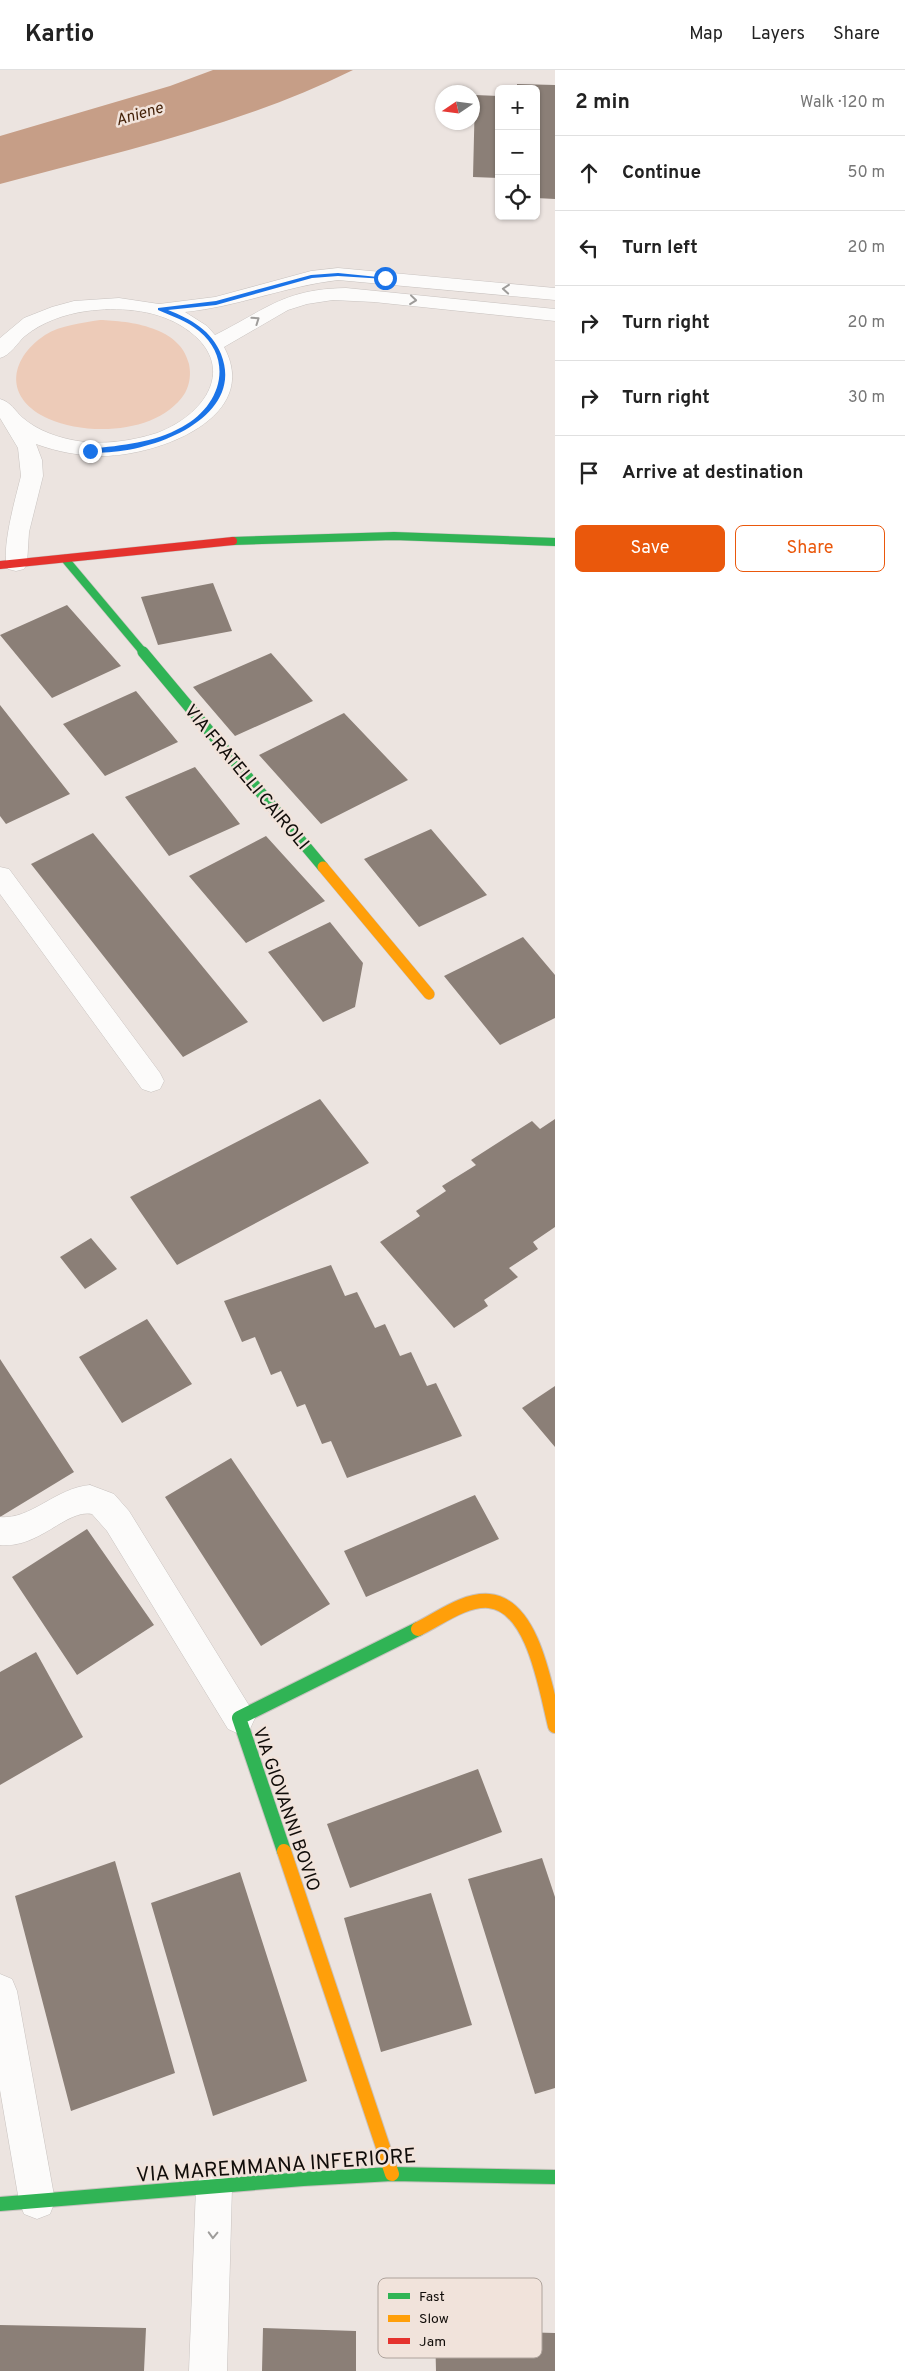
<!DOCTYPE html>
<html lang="en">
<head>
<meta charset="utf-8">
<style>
  :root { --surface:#fff; --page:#f2f2f2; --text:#222; --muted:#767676; --line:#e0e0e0; --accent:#ea580c }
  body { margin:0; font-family:Overpass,sans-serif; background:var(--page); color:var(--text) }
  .controls { position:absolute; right:15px; top:15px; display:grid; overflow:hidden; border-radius:8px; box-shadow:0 1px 4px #0004 }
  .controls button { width:45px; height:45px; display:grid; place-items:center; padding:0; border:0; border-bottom:1px solid var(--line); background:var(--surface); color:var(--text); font:25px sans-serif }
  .compass { position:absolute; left:435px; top:15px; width:45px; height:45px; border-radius:50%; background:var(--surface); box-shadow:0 1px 4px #0004; rotate:257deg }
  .stop { position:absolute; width:15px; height:15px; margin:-11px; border:4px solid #1a73e8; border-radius:50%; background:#fff }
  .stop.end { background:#1a73e8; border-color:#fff; box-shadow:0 1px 5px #0008 }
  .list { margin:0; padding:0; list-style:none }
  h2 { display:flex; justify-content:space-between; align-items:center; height:65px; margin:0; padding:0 20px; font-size:21px }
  h2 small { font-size:16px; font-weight:400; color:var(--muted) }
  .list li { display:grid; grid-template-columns:32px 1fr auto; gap:15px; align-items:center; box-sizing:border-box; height:75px; padding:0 20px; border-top:1px solid var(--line) }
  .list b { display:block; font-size:19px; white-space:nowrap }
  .list em { font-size:16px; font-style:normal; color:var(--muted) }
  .actions { display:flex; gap:10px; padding:15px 20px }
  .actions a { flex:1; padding:11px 0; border:1px solid var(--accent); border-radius:8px; text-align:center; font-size:18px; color:var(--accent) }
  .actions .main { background:var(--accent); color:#fff }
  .icon { flex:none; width:28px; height:28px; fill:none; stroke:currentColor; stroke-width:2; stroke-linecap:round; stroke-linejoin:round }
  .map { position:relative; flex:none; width:555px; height:2301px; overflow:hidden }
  header { display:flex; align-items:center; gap:30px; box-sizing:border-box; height:70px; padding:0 25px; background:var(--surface); border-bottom:1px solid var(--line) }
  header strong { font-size:24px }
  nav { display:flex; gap:28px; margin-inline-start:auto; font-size:18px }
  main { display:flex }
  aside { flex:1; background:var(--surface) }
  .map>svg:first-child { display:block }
  .green { fill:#edcbb8 }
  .water { fill:#c69e87 }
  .building { fill:#8b7f77 }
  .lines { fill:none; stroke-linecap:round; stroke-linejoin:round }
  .street-casing { stroke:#c8c2bf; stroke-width:1 }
  .fast-far2-casing { stroke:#c8c2bf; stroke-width:9 }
  .fast-far1-casing { stroke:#c8c2bf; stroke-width:12 }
  .fast-casing { stroke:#c8c2bf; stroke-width:16 }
  .slow-far1-casing { stroke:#c8c2bf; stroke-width:12 }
  .slow-casing { stroke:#c8c2bf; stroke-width:16 }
  .jam-casing { stroke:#c8c2bf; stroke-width:9 }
  .street { fill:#fcfbfa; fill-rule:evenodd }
  .fast-far2 { stroke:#30b455; stroke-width:8 }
  .fast-far1 { stroke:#30b455; stroke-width:11 }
  .fast { stroke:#30b455; stroke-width:14 }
  .slow-far1 { stroke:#ff9f0a; stroke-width:11 }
  .slow { stroke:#ff9f0a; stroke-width:14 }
  .jam { stroke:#e5322d; stroke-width:8 }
  .oneway { stroke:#9e9c9a }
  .route { fill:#1a73e8 }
  .labels { text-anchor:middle; stroke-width:5; stroke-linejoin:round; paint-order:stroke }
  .far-water-label { font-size:16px; font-style:italic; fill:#421f06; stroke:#f1e3db }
  .street-label { font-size:18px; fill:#110d0a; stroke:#f1e3db }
  .near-street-label { font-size:21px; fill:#110d0a; stroke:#f1e3db }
  .key { fill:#f1e3db; stroke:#aea39c; stroke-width:1 }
  .key-label { font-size:14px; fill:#110d0a }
</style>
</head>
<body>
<header>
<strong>Kartio</strong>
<nav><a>Map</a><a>Layers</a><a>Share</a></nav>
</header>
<main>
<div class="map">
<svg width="555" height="2301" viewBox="0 0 555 2301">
  <rect width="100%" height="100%" fill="#ece4e0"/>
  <path class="green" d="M100 250C130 251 181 257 189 294 191 304 190 314 185 323 159 364 88 366 49 349 4 329 8 290 45 265 61 255 82 253 100 250Z"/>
  <path class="water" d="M213 0H353C242 55 119 82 0 114V66L170 16Z"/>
  <path class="building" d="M517 14 555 15V129L536 128V19H517Z
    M475 25 499 26V108L473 107Z
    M213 513 232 561 158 575 141 527Z
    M67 535 121 596 52 628 0 565Z
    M271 583 313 631 235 666 193 617Z
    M136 621 178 672 105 706 63 654Z
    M0 635 70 724 6 754 0 746Z
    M344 643 408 710 321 754 259 685Z
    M195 697 240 754 169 786 125 727Z
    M431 759 487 825 419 857 364 789Z
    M93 763 248 952 183 987 31 794Z
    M266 766 325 831 246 873 189 806Z
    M330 852 363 893 355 937 323 952 268 882Z
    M523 867 555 905V948L500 975 444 906Z
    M320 1029 369 1093 177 1195 130 1127Z
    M555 1049V1157L533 1172 538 1179 509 1198 518 1207 484 1230 488 1236 454 1258 380 1172 420 1146 416 1141 446 1121 442 1116 476 1095 471 1090 532 1051 540 1059Z
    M91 1168 117 1199 85 1219 60 1187Z
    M331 1195 345 1226 357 1222 375 1258 385 1254 400 1286 411 1282 427 1316 436 1313 462 1366 347 1408 331 1371 322 1374 305 1334 297 1337 281 1301 271 1305 255 1267 242 1272 224 1231Z
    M147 1249 192 1314 122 1353 79 1287Z
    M0 1289 74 1402 0 1447Z
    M555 1316V1377L522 1338Z
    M231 1388 330 1534 261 1576 165 1427Z
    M475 1425 499 1469 366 1527 344 1481Z
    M87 1459 154 1555 77 1605 12 1507Z
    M36 1582 83 1667 0 1715V1602Z
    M478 1699 502 1762 350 1818 327 1754Z
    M542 1788 555 1827V2018L535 2024 468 1809Z
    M115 1791 175 2003 71 2041 15 1826Z
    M240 1802 307 2011 213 2046 151 1833Z
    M431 1823 472 1955 381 1982 344 1848Z
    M0 2255 146 2258 144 2301H0Z
    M263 2258 356 2261V2301H262Z
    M435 2260 555 2263V2301H436Z"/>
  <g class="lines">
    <g class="street-casing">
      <path id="street" d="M338 198 555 218V230L338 210C286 216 237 237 185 242L207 256 215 265C267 239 284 219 346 218L555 239V251L374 232 333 230 307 234 288 240 224 277C262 348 158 385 104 386 80 386 58 382 36 374L42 390 43 406 29 462 27 494 24 499 16 501 8 499C0 482 16 426 21 406L18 378 0 348V329C11 332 15 341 23 348 38 361 59 368 78 371 104 375 132 371 157 363 210 343 240 291 180 255 153 239 117 237 87 241 65 244 42 252 25 266 16 274 11 285 0 288V268L24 248 52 237 74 231 119 228 159 234 215 227 311 201Z
        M0 797 9 799 160 1003 164 1011 160 1019 151 1022 142 1019 0 824Z
        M90 1415 114 1424 129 1441 250 1637 255 1648 250 1659 239 1664 228 1659 107 1461 92 1444C66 1439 39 1479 0 1475V1447C31 1450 55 1418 90 1415Z
        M0 1904 12 1909 17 1921 55 2131 50 2144 37 2149 24 2144 19 2131 0 2020Z
        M214 2099 227 2104 232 2117 227 2301H189L196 2117 201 2104Z"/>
    </g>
    <g class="fast-far2-casing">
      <path id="fast-far2" d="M233 471 394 466 555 472
        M65 489 144 583"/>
    </g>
    <g class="fast-far1-casing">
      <path id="fast-far1" d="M143 582 323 797"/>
    </g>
    <g class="fast-casing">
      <path id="fast" d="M284 1781 239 1648 418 1559
        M0 2134 303 2109 392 2104 555 2107"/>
    </g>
    <g class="slow-far1-casing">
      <path id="slow-far1" d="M323 797 429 924"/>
    </g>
    <g class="slow-casing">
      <path id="slow" d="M418 1559C439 1549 464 1529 489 1531 534 1535 546 1621 555 1656
        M284 1781 392 2104"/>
    </g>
    <g class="jam-casing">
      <path id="jam" d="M0 495 233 471"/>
    </g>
    <use href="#street" class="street"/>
    <use href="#fast-far2" class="fast-far2"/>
    <use href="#fast-far1" class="fast-far1"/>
    <use href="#fast" class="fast"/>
    <use href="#slow-far1" class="slow-far1"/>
    <use href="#slow" class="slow"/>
    <use href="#jam" class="jam"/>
  </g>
  <defs><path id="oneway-chevron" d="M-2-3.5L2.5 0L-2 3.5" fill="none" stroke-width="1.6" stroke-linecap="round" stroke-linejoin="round" transform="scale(1.25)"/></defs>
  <g class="oneway">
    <use href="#oneway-chevron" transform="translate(506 219) rotate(-175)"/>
    <use href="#oneway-chevron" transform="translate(413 230) rotate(6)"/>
    <use href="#oneway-chevron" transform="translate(256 250) rotate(-35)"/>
    <use href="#oneway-chevron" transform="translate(213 2165) rotate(92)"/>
  </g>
  <path class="route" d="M338 203 388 208 385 209 338 206 312 208 216 235 168 240C191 249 212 261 221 284 248 352 139 388 88 382L90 379C123 375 153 373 182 357 220 337 235 291 199 261 187 251 172 246 158 240V238L216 231 311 205Z"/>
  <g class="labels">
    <g class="far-water-label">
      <text transform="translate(139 43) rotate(-16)" y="6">Aniene</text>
    </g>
    <g class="street-label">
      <text transform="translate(247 707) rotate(50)" y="6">VIA FRATELLI CAIROLI</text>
      <text transform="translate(287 1739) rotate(71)" y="6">VIA GIOVANNI BOVIO</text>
    </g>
    <g class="near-street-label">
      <text transform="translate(276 2095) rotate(-4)" y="7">VIA MAREMMANA INFERIORE</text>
    </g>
  </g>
  <rect x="378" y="2208" width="164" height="80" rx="8" class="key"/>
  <rect x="388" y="2223" width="22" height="6" fill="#30b455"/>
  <rect x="388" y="2245" width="22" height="7" fill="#ff9f0a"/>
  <rect x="388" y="2268" width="22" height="6" fill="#e5322d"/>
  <g class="key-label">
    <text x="419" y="2231">Fast</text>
    <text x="419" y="2253">Slow</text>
    <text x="419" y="2276">Jam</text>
  </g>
</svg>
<div class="controls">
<button>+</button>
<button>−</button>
<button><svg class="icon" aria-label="locate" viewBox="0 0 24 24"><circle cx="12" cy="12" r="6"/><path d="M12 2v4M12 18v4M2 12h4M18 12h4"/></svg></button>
</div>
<svg class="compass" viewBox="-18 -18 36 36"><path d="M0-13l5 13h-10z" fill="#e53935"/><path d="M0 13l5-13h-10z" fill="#767676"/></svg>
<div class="stop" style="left:385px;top:208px"></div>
<div class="stop end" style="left:90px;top:381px"></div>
</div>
<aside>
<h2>2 min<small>Walk · 120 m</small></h2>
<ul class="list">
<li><svg class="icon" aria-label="ahead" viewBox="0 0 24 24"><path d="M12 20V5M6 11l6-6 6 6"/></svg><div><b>Continue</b></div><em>50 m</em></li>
<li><svg class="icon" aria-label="left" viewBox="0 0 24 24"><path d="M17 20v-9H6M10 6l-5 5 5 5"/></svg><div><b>Turn left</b></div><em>20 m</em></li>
<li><svg class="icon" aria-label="right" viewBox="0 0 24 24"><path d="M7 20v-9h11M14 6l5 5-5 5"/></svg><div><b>Turn right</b></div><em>20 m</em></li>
<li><svg class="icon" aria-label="right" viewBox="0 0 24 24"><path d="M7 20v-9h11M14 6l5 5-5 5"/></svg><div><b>Turn right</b></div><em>30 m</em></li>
<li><svg class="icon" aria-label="arrive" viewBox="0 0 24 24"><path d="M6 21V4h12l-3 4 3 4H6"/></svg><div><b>Arrive at destination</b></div></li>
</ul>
<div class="actions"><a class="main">Save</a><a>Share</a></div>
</aside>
</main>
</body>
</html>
